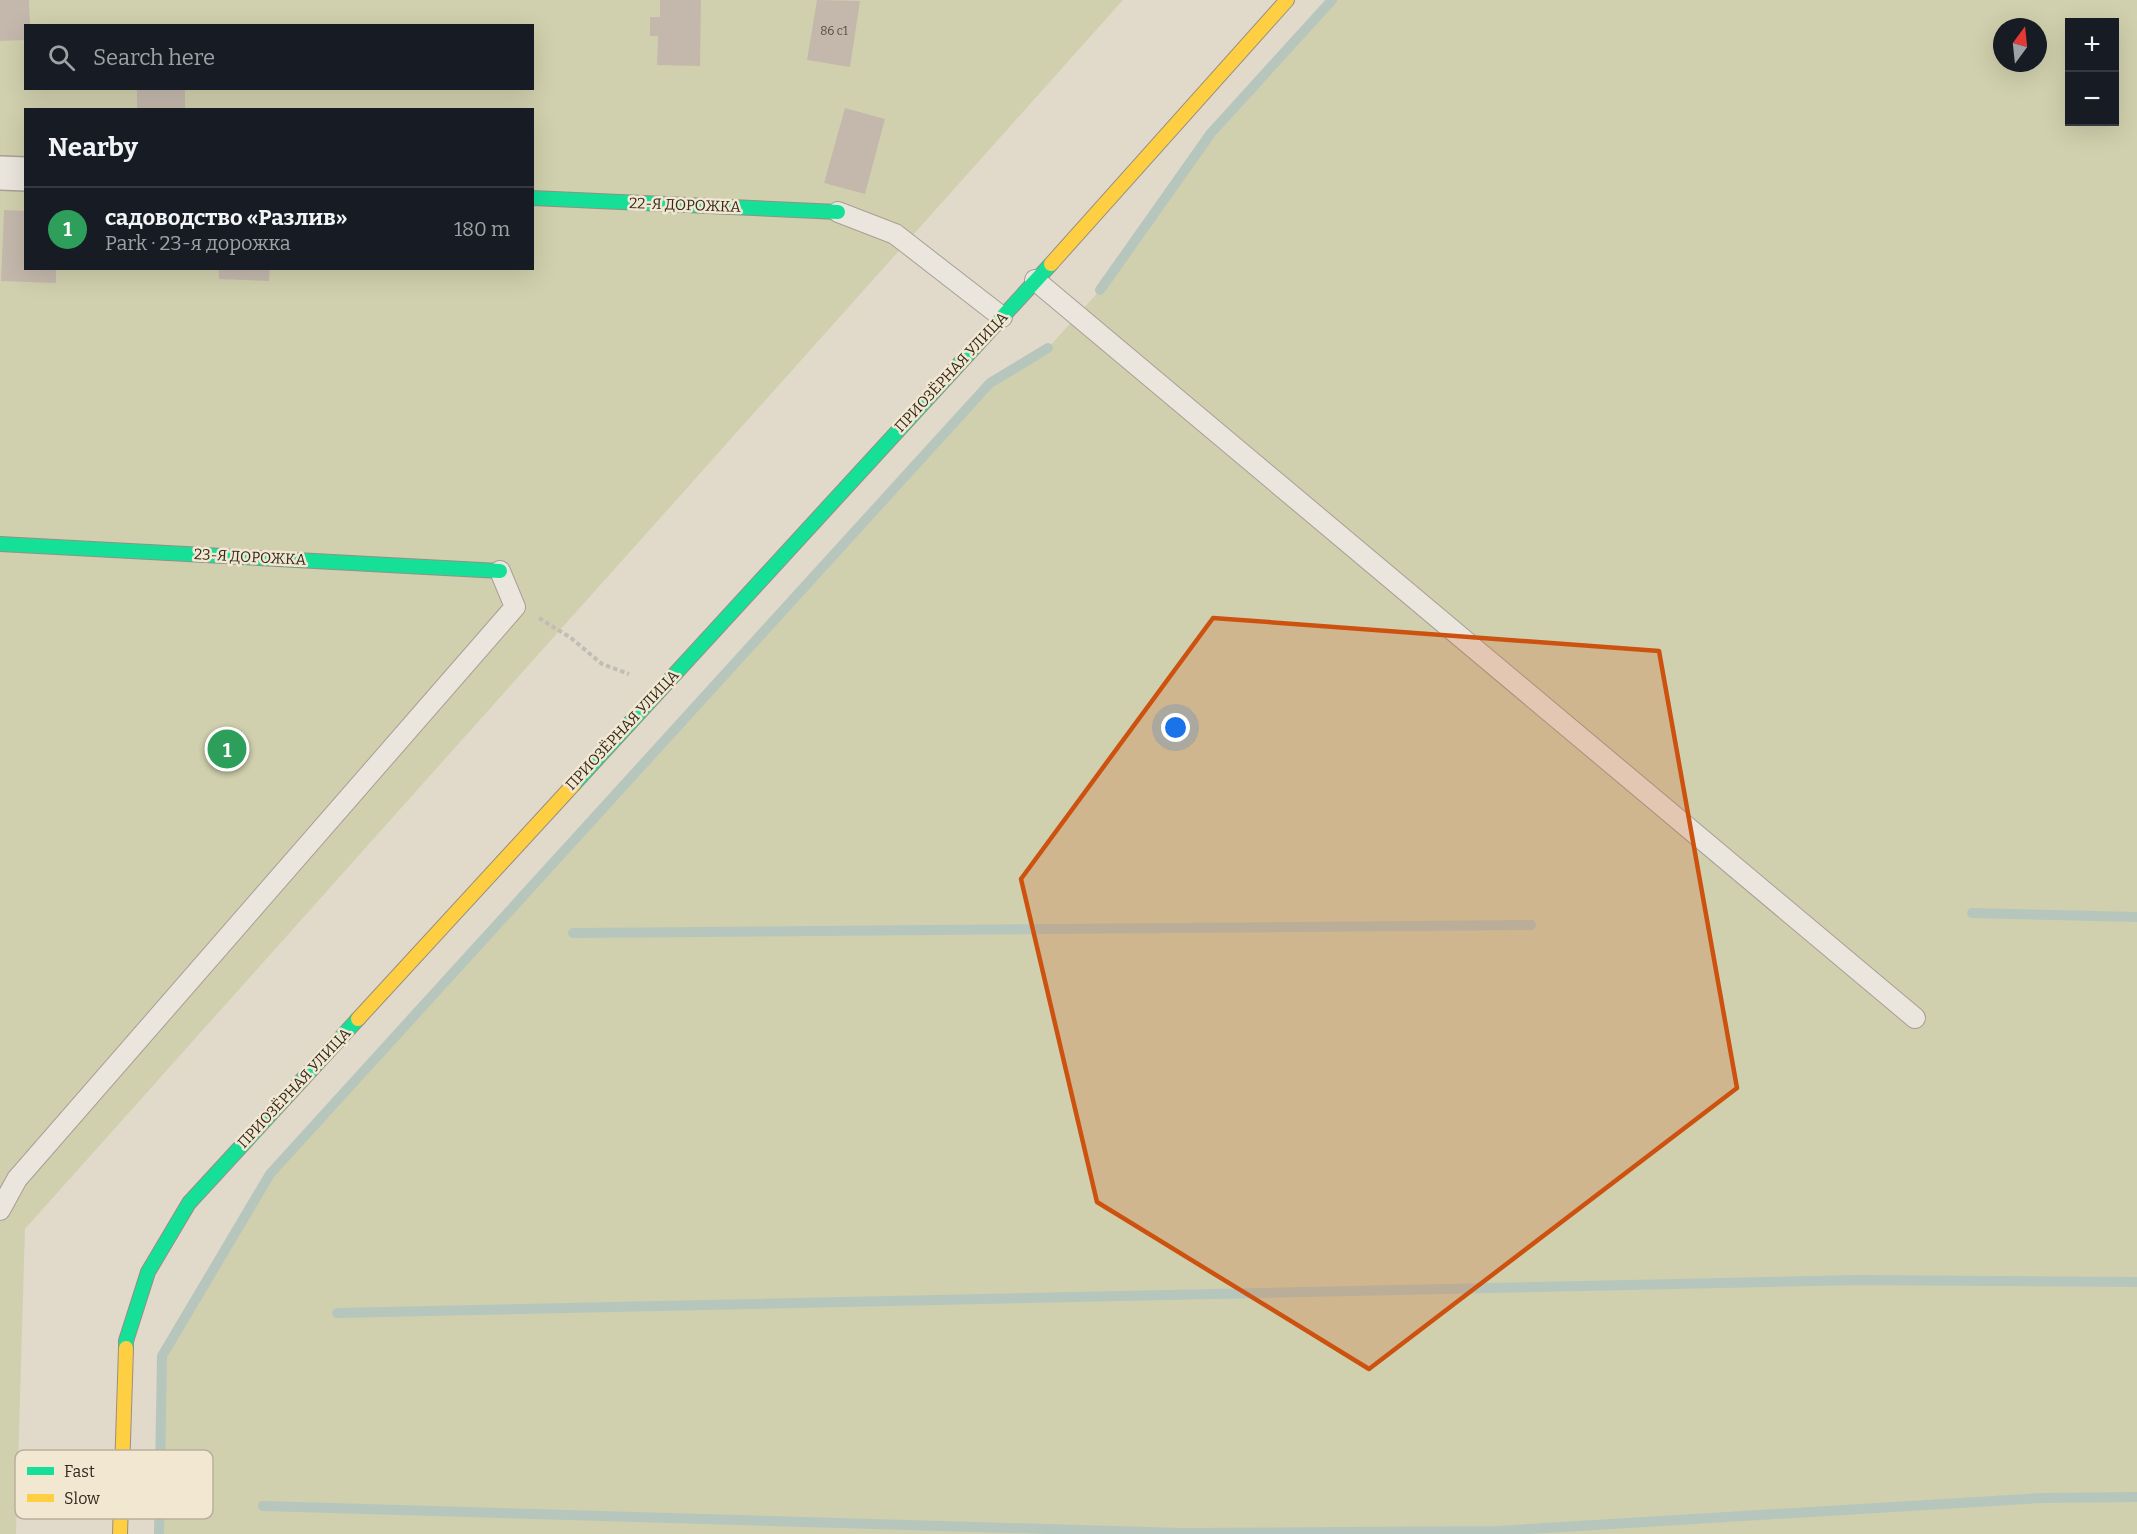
<!DOCTYPE html>
<html lang="en">
<head>
<meta charset="utf-8">
<style>
  :root { --surface:#171b24; --page:#20242c; --text:#f1f3f6; --muted:#9ea1a6; --line:#363941; --accent:#d93025 }
  body { margin:0; font-family:Bitter,serif; background:var(--page); color:var(--text) }
  .controls { position:absolute; right:18px; top:18px; display:grid; overflow:hidden; border-radius:0px; box-shadow:0 6px 24px #0002 }
  .controls button { width:54px; height:54px; display:grid; place-items:center; padding:0; border:0; border-bottom:2px solid var(--line); background:var(--surface); color:var(--text); font:30px sans-serif }
  .compass { position:absolute; left:1993px; top:18px; width:54px; height:54px; border-radius:50%; background:var(--surface); box-shadow:0 6px 24px #0002; rotate:15deg }
  .you { position:absolute; left:1176px; top:728px; width:21px; height:21px; margin:-15px; border:4px solid #fff; border-radius:50%; background:#1a73e8; box-shadow:0 0 0 9px #1a73e833 }
  .badge { display:grid; place-items:center; width:39px; height:39px; border-radius:50%; background:var(--accent); color:#fff; font-size:20px; font-weight:700 }
  .pin { position:absolute; translate:-50% -50%; border:3px solid #fff; box-shadow:0 2px 6px #0006 }
  .list { margin:0; padding:0; list-style:none }
  h2 { display:flex; justify-content:space-between; align-items:center; height:78px; margin:0; padding:0 24px; font-size:26px }
  h2 small { font-size:20px; font-weight:400; color:var(--muted) }
  .list li { display:grid; grid-template-columns:39px 1fr auto; gap:18px; align-items:center; box-sizing:border-box; height:84px; padding:0 24px; border-top:2px solid var(--line) }
  .list b { display:block; font-size:22px; white-space:nowrap }
  .list p { margin:0; font-size:20px; white-space:nowrap; color:var(--muted) }
  .list em { font-size:20px; font-style:normal; color:var(--muted) }
  .icon { flex:none; width:33px; height:33px; fill:none; stroke:currentColor; stroke-width:2; stroke-linecap:round; stroke-linejoin:round }
  .map { position:relative; flex:none; width:2137px; height:1534px; overflow:hidden }
  .search { position:absolute; background:var(--surface); box-shadow:0 6px 24px #0002; left:24px; top:24px; width:510px; height:66px; display:flex; align-items:center; gap:15px; box-sizing:border-box; padding:0 21px; border-radius:0px; color:var(--muted); font-size:22px }
  .panel { position:absolute; background:var(--surface); box-shadow:0 6px 24px #0002; left:24px; top:108px; width:510px; height:162px; border-radius:0px }
  .map>svg:first-child { display:block }
  .green { fill:#d0d0ae; fill-rule:evenodd }
  .lines { fill:none; stroke-linecap:round; stroke-linejoin:round }
  .stream { stroke:#b6c6bc; stroke-width:10 }
  .building { fill:#c4b8ac }
  .lane-casing { stroke:#a69f95; stroke-width:22 }
  .street-casing { stroke:#a69f95; stroke-width:36 }
  .fast-casing { stroke:#968f84; stroke-width:16 }
  .slow-casing { stroke:#968f84; stroke-width:16 }
  .path { stroke:#c2bcb4; stroke-width:4; stroke-dasharray:4.5 3; stroke-linecap:butt }
  .lane { stroke:#eae5dd; stroke-width:20 }
  .street { stroke:#eae5dd; stroke-width:33 }
  .fast { stroke:#16e098; stroke-width:14 }
  .slow { stroke:#ffcf43; stroke-width:14 }
  .marked { fill:#cd520f; fill-opacity:0.2; stroke:#cd520f; stroke-width:4.5; stroke-linejoin:round }
  .labels { text-anchor:middle; stroke-width:5; stroke-linejoin:round; paint-order:stroke }
  .number-label { font-size:12px; fill:#574c42 }
  .street-label { font-size:15px; fill:#33281e; stroke:#f2e8d1 }
  .key { fill:#f2e8d1; stroke:#b9ae9b; stroke-width:1.5 }
  .key-label { font-size:16px; fill:#33281e }
</style>
</head>
<body>
<div class="map">
<svg width="2137" height="1534" viewBox="0 0 2137 1534">
  <rect width="100%" height="100%" fill="#e1dacb"/>
  <path class="green" d="M0 0H1123L25 1229 16 1534H0ZM26 26H532V88H26ZM26 110H532V268H26Z
    M1332 0H2137V1534H159L162 1356 270 1174 990 383 1048 348 1100 290 1211 133ZM2070 22H2114V122H2070ZM2002 27H2038V63H2002Z"/>
  <g class="lines">
    <path class="stream" d="M1100 290 1211 133 1332 0
      M1972 913 2137 917
      M573 933 1531 925
      M337 1313 1857 1280 2137 1282
      M263 1506 1183 1533 1497 1531 2042 1498 2137 1497
      M159 1534 162 1356 270 1174 990 383 1048 348"/>
  </g>
  <path class="building" d="M0 0H29L30 26H26V40L0 41Z
    M660 0H701L700 66 657 65 658 36H650V17H660Z
    M817 0 860 1 850 67 807 60Z
    M137 88H185V110H137Z
    M845 108 885 119 865 194 824 183Z
    M4 210 26 211V268H56V283L1 281Z
    M219 268H270L269 281 219 279Z"/>
  <g class="lines">
    <g class="lane-casing">
      <path id="lane" d="M838 212 895 234 1002 317
        M1035 280 1915 1018
        M0 1210 17 1179 515 607 500 571"/>
    </g>
    <g class="street-casing">
      <path id="street" d="M0 173 26 174"/>
    </g>
    <g class="fast-casing">
      <path id="fast" d="M532 198 838 212
        M0 544 500 571
        M574 784 1051 264
        M126 1348V1341L148 1272 189 1203 358 1019"/>
    </g>
    <g class="slow-casing">
      <path id="slow" d="M1051 264 1287 0
        M358 1019 574 784
        M120 1534 126 1348"/>
    </g>
    <path class="path" d="M539 618 571 638 602 664 629 674"/>
    <use href="#lane" class="lane"/>
    <use href="#street" class="street"/>
    <use href="#fast" class="fast"/>
    <use href="#slow" class="slow"/>
  </g>
  <path class="marked" d="M1213 618 1659 651 1737 1088 1369 1369 1097 1202 1021 879Z"/>
  <g class="labels">
    <g class="number-label">
      <text x="834" y="35">86 с1</text>
    </g>
    <g class="street-label">
      <text transform="translate(685 205) rotate(2)" y="5">22-Я ДОРОЖКА</text>
      <text transform="translate(951 372) rotate(-47)" y="5">ПРИОЗЁРНАЯ УЛИЦА</text>
      <text transform="translate(250 557) rotate(3)" y="5">23-Я ДОРОЖКА</text>
      <text transform="translate(622 730) rotate(-47)" y="5">ПРИОЗЁРНАЯ УЛИЦА</text>
      <text transform="translate(294 1088) rotate(-47)" y="5">ПРИОЗЁРНАЯ УЛИЦА</text>
    </g>
  </g>
  <rect x="15" y="1450" width="198" height="69" rx="9" class="key"/>
  <rect x="27" y="1467" width="27" height="8" fill="#16e098"/>
  <rect x="27" y="1494" width="27" height="8" fill="#ffcf43"/>
  <g class="key-label">
    <text x="64" y="1477">Fast</text>
    <text x="64" y="1504">Slow</text>
  </g>
</svg>
<div class="controls">
<button>+</button>
<button>−</button>
</div>
<svg class="compass" viewBox="-18 -18 36 36"><path d="M0-13l5 13h-10z" fill="#e53935"/><path d="M0 13l5-13h-10z" fill="#9ea1a6"/></svg>
<div class="you"></div>
<div class="pin badge" style="left:227px;top:749px;background:#2e9e5b">1</div>
<div class="search"><svg class="icon" aria-label="search" viewBox="0 0 24 24"><circle cx="10" cy="10" r="6"/><path d="M15 15l6 6"/></svg>Search here</div>
<section class="panel">
<h2>Nearby<small></small></h2>
<ul class="list">
<li><span class="badge" style="background:#2e9e5b">1</span><div><b>садоводство «Разлив»</b><p>Park · 23-я дорожка</p></div><em>180 m</em></li>
</ul>
</section>
</div>
</body>
</html>
